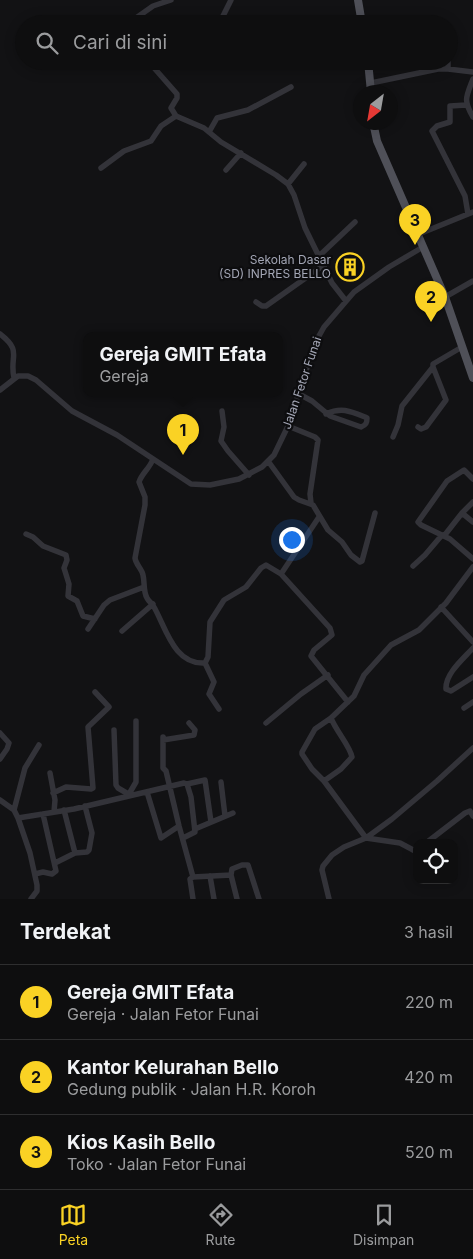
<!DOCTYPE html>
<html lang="id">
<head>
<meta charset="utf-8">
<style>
  :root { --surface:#0e0e0f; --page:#1c1c1d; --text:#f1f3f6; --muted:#9b9c9e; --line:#2e2e2f; --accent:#fad224 }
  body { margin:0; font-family:Inter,sans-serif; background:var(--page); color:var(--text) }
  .controls { position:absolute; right:15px; bottom:15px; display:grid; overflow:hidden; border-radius:10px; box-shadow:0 2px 12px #0003 }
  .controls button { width:45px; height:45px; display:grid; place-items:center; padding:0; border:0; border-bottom:1px solid var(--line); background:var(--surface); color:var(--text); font:25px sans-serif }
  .compass { position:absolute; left:353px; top:85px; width:45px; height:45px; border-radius:50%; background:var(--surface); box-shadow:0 2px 12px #0003; rotate:211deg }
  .you { position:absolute; left:291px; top:539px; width:18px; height:18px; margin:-12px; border:4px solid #fff; border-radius:50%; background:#1a73e8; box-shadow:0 0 0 8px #1a73e833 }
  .badge { display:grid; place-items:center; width:32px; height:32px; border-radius:50%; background:var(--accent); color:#111; font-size:16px; font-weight:700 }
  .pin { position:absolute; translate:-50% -41px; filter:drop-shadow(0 1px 2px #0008) }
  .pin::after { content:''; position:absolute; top:26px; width:18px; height:15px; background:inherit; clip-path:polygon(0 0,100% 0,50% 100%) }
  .popup { position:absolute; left:83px; top:332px; width:200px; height:65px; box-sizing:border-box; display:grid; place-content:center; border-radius:10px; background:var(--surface); filter:drop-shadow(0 1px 4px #0005); font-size:16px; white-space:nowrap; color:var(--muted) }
  .popup b { font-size:19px; color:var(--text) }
  .popup::after { content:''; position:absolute; left:50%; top:100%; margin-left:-10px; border:10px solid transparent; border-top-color:var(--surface) }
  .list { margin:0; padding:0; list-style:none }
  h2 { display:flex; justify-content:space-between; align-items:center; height:65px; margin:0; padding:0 20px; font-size:21px }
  h2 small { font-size:16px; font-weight:400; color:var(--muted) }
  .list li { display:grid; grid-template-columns:32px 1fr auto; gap:15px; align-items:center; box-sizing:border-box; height:75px; padding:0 20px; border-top:1px solid var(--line) }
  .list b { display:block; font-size:19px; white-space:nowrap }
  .list p { margin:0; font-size:16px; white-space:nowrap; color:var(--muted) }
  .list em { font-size:16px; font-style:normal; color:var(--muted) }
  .icon { flex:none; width:28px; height:28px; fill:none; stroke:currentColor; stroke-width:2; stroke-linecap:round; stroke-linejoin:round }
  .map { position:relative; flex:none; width:473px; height:899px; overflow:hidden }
  .search { position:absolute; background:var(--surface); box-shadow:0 2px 12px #0003; left:15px; right:15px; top:15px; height:55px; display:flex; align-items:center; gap:12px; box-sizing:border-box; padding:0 18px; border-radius:28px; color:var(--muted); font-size:19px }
  .sheet { height:290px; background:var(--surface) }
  nav { display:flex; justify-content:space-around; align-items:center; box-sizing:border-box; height:70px; border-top:1px solid var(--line); background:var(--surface); font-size:14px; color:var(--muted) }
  nav a { display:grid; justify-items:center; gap:2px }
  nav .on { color:var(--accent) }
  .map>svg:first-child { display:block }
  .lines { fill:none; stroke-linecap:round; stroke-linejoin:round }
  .minor { stroke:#333339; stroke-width:5.5 }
  .major { stroke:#4f5058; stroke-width:8 }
  .labels { text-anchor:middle; stroke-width:4.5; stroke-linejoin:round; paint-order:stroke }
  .poi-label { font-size:12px; fill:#a3a6b5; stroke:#0d0d0f; text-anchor:end }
  .street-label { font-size:12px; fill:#a3a6b5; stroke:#0d0d0f }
</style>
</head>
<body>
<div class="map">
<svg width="473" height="899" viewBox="0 0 473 899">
  <rect width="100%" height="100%" fill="#121214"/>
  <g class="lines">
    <path class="minor" d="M135 24 136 18 153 6 171 0
      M219 24 231 0
      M148 61 177 94V98L171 108 176 116
      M448 61V69
      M473 79C466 97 463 100 473 117
      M371 83 438 69H448L473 72
      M466 105 450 106V122L437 126 432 131 465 196 468 214
      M209 132 217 118 248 110 291 87
      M101 168 124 151 151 141 161 126 176 116 204 128 221 142 276 175 288 184 294 195 305 228 332 283 346 301
      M226 170 241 153
      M288 184 304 164
      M419 234 473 212
      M319 256 355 222
      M445 297 473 281
      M256 302 262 306H266L324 265
      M0 334C23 352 9 355 14 378
      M0 390 18 376H28L36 380 72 411 117 435 191 484 210 485 239 479 262 467 274 455 288 426 315 343 324 327 354 292 389 267 423 247
      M299 394 312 401 330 416 361 427C366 425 367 423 367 418L365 417C350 411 341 407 326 414
      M222 411 224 427 221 441 228 451 249 475
      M288 426 315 437 318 440 310 494 311 503
      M418 427 421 429 426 427 446 400 433 367V364L462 347
      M393 437 398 425 402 406 433 367
      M153 459C150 468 142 473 139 482L145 497V505L135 558C136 565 142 569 143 575 145 583 143 591 147 598 149 602 152 603 154 607 166 628 174 665 205 663L208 657 210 622 224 600 246 587 261 568 266 565 281 574 330 628 332 635 314 650 311 656 348 702
      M268 461 294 497 299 500 313 505 328 530 342 542 351 555 360 562 362 561 375 513
      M473 479 464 470 447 481 418 522 421 525 450 539 473 559
      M473 502 462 513 473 522
      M26 534 33 537 43 546 66 555 67 560 64 568 69 584 68 596 77 601 83 616 95 619
      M444 536 462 513
      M413 566 425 555 442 535
      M281 574 319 517
      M441 607 473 642
      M88 629 104 605 110 600 144 587
      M122 631 153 604
      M473 648C463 659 445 674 446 689L451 691 473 677
      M205 663 214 682 209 694 219 709
      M464 708 473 702
      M266 723 301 694 328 675
      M114 730 116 785 118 788 130 795
      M0 733 9 743 7 749 0 759
      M163 737V768L166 771 179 826 193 877 231 875 237 899
      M163 740 194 735 195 730 189 723
      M50 773 55 800 54 812
      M324 781 341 769 352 757C350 746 336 731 331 718
      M221 782 225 816
      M187 784 205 780 211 822
      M147 792 161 838 179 826
      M53 793 66 787 91 789 93 788 88 727 109 707 95 692
      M129 794 136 782V721
      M0 800 14 810 18 818 30 853 37 885V891L31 899
      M14 810 25 768 39 745
      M64 810 75 853
      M18 818 74 809 184 783 187 784 191 797 195 832 183 838
      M195 829 233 813
      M426 843 465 813 470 811 473 816
      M417 852 400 843 366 838 324 781 312 769 302 754V752L315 729 331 718 354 696 364 675 391 645 419 630 446 603 473 567
      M55 863 75 853 87 852 89 850 92 833 85 806
      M35 874 43 872 52 874 56 871 43 814
      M231 875 232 869 242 865H248L259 899
      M210 876 214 899
      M193 899 190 879 193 877
      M329 899 322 870 323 866 332 855 344 847 366 838 392 819 437 781 473 748"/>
    <path class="major" d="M358 0 362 24
      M368 61 371 92
      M373 122 377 141 445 297 473 378"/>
  </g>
  <defs>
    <g id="building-ring" transform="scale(1.4375)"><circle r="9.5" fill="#0d0d0f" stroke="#fad224" stroke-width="1.5"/><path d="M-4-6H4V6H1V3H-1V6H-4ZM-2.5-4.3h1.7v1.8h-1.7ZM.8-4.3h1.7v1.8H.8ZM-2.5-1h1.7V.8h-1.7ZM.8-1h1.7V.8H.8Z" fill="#fad224"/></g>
  </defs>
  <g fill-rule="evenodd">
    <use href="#building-ring" x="350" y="267"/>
  </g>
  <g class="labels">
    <g class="poi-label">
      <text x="331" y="264">Sekolah Dasar<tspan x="331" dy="14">(SD) INPRES BELLO</tspan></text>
    </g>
    <g class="street-label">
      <text transform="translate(302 383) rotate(-71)" y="4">Jalan Fetor Funai</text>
    </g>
  </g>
</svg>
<div class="controls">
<button><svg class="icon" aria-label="locate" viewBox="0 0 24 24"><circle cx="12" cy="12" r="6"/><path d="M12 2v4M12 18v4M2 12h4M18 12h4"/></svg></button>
</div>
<svg class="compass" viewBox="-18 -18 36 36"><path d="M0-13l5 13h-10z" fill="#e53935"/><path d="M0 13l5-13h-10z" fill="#9b9c9e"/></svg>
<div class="you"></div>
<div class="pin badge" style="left:183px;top:455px">1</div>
<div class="popup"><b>Gereja GMIT Efata</b>Gereja</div>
<div class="pin badge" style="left:431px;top:322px">2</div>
<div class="pin badge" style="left:415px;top:245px">3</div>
<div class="search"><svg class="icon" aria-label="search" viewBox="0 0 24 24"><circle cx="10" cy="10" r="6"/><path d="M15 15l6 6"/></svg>Cari di sini</div>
</div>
<section class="sheet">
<h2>Terdekat<small>3 hasil</small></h2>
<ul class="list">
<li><span class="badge">1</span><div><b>Gereja GMIT Efata</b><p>Gereja · Jalan Fetor Funai</p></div><em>220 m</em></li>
<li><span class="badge">2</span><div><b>Kantor Kelurahan Bello</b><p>Gedung publik · Jalan H.R. Koroh</p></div><em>420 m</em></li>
<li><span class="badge">3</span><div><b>Kios Kasih Bello</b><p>Toko · Jalan Fetor Funai</p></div><em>520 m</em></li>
</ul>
</section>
<nav>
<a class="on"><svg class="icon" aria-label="map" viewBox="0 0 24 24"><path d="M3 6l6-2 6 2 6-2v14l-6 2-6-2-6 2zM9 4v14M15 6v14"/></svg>Peta</a>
<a><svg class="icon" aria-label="directions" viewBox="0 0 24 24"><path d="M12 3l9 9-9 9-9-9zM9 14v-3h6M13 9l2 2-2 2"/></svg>Rute</a>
<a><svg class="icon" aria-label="saved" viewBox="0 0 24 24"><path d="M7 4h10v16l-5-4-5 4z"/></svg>Disimpan</a>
</nav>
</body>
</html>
